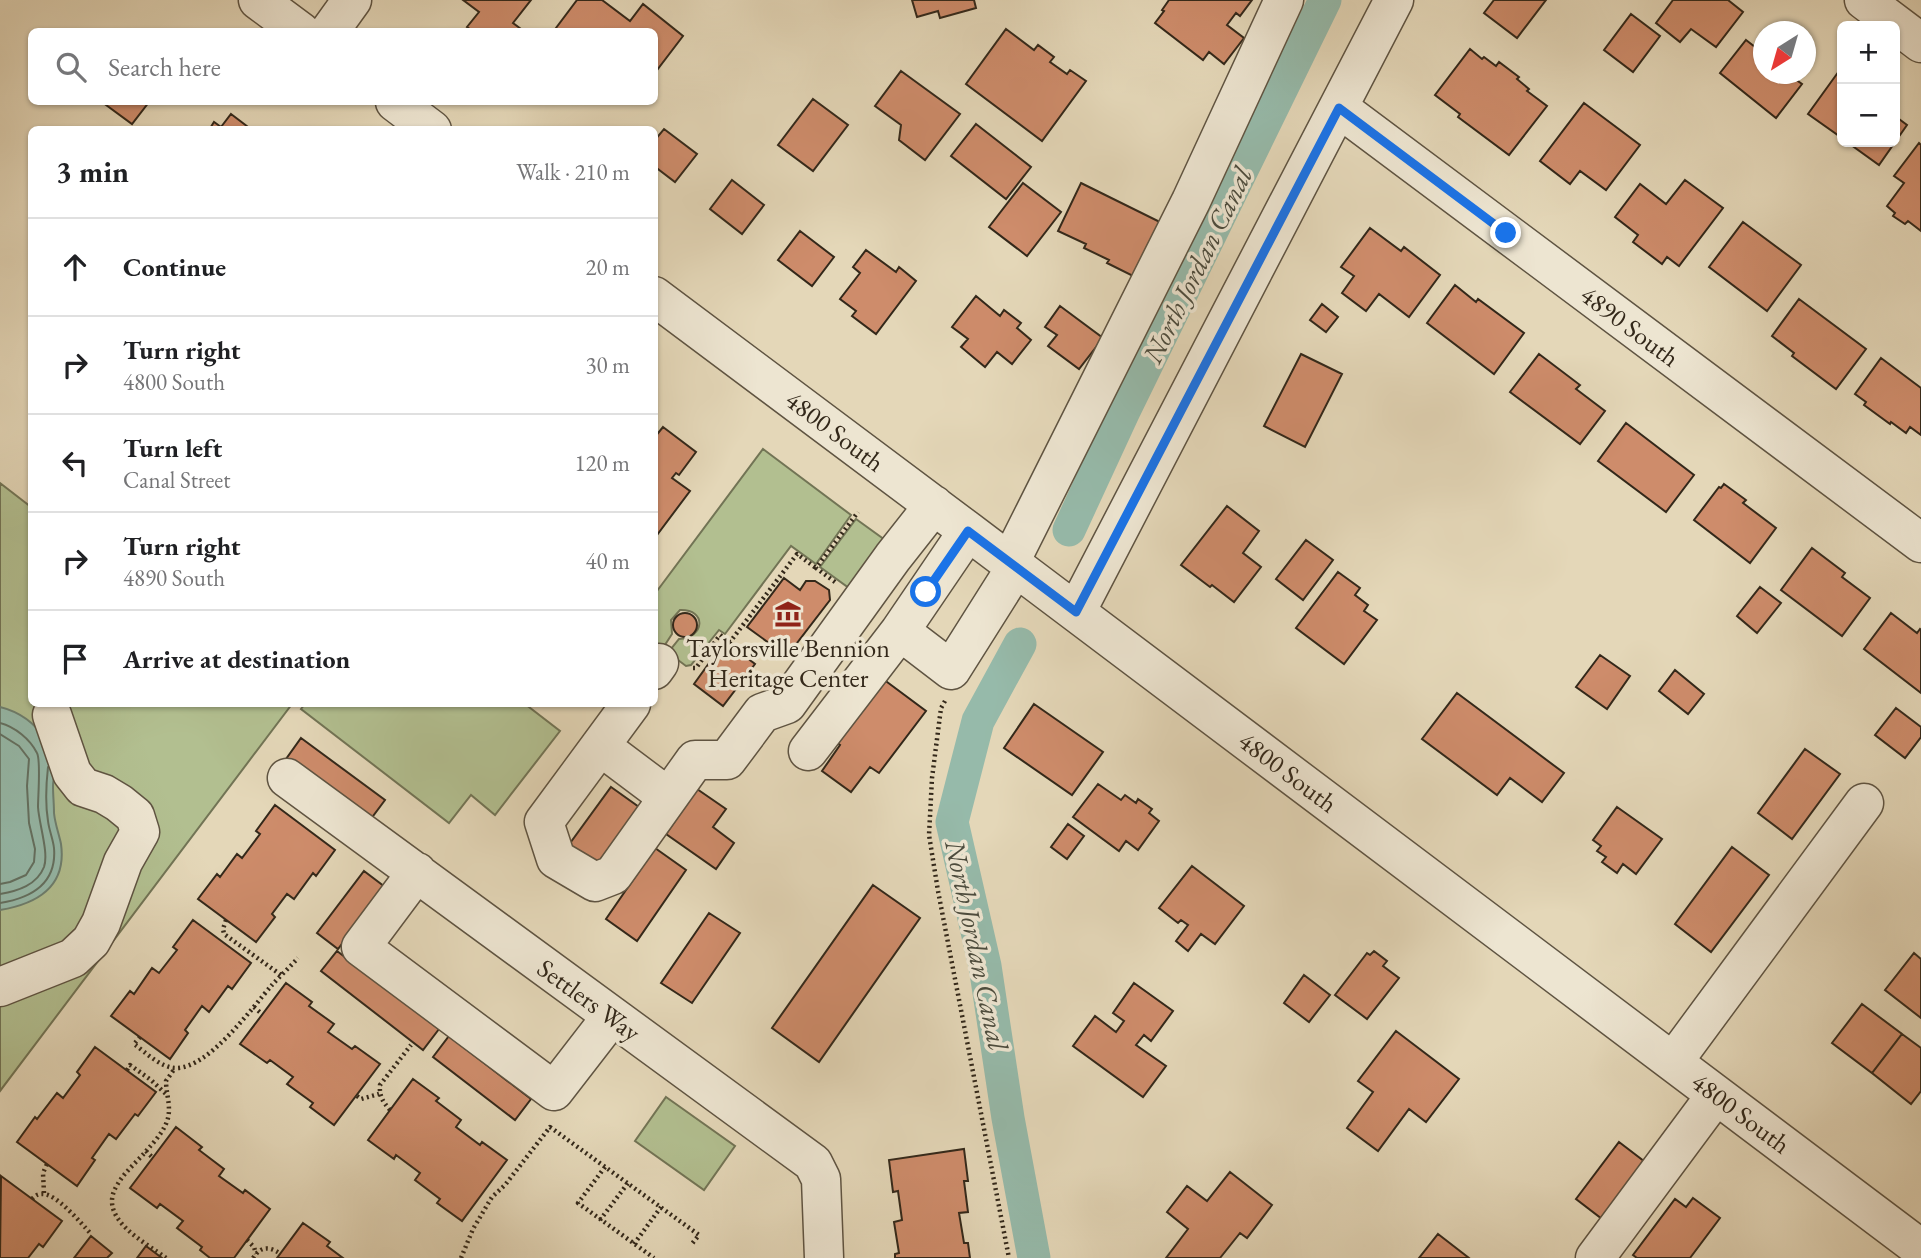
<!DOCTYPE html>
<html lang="en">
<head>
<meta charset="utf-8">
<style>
  :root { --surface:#fff; --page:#f2f2f2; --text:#202124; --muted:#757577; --line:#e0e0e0 }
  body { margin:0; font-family:"EB Garamond",serif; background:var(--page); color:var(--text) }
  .controls { position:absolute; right:21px; top:21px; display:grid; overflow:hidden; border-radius:10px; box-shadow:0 2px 5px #0004 }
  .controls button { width:63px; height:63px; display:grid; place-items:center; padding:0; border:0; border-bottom:2px solid var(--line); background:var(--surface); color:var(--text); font:35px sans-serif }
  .compass { position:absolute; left:1753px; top:21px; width:63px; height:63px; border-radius:50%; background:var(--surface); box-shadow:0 2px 5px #0004; rotate:217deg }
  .stop { position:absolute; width:21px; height:21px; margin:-16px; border:5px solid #1a73e8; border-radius:50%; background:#fff }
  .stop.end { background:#1a73e8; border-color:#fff; box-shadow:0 2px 7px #0008 }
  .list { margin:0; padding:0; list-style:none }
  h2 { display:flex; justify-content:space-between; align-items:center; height:91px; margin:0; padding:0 28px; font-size:30px }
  h2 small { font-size:23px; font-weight:400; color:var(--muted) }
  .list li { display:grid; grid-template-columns:46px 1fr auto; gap:21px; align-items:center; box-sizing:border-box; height:98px; padding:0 28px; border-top:2px solid var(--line) }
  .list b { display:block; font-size:26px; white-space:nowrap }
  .list p { margin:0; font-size:23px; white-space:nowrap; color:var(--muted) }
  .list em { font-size:23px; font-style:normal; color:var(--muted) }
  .icon { flex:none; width:38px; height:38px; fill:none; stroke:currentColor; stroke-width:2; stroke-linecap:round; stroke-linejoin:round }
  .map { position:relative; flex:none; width:1921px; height:1258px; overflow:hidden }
  .search { position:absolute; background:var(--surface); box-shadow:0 2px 5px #0004; left:28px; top:28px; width:630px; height:77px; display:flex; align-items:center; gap:18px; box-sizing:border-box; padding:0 24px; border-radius:10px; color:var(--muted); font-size:26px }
  .panel { position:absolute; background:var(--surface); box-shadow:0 2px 5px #0004; left:28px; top:126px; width:630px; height:581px; border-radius:10px }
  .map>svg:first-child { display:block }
  .green { fill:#b2bf90; stroke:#727455; stroke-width:2 }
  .water { fill:#96baaa; stroke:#6e8070; stroke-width:2 }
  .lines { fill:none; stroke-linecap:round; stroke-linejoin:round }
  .shore { stroke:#647162; stroke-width:2 }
  .canal { stroke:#96baaa; stroke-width:33 }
  .building { fill:#ce8c6b; stroke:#33281a; stroke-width:2 }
  .minor-casing { stroke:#5f5442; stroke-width:41 }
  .path { stroke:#33281a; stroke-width:4.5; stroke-dasharray:2 3.5; stroke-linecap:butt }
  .minor { stroke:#ede5d1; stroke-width:38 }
  .route { stroke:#1a73e8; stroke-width:9 }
  .labels { text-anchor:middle; stroke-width:7; stroke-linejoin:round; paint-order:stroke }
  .street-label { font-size:26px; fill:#33281a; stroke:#ede5d1 }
  .poi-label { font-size:26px; fill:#33281a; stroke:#ede5d1 }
  .water-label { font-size:28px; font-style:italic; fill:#4c4c3e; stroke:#ede5d1 }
</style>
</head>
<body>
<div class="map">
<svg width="1921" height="1258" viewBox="0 0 1921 1258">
  <rect width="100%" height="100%" fill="#e4d7b8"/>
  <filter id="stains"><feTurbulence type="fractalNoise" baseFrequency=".00286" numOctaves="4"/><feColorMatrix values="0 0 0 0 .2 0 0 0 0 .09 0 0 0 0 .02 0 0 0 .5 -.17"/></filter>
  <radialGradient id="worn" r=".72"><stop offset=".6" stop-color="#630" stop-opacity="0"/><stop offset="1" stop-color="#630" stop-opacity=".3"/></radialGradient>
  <path class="green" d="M763 449 851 515 816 564 791 546 725 634 719 630 691 665 686 666 674 657 671 649 679 639C705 638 707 609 680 610L671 620 672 634 659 654 655 651 654 595Z
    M0 483 31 507 32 704H292L0 1091Z
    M856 519 885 540 849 588 820 567Z
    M305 704H525L560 731 495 815 471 795 449 823 301 709Z
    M666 1097 735 1146 704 1190 635 1141Z"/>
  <path class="water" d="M0 707C20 712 35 723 46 740 49 744 54 750 55 754 58 763 53 777 53 786 53 795 54 804 54 813 55 824 59 834 61 844 67 887 36 904 0 910Z"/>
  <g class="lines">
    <path class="shore" d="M0 723C15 727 30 739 37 753 41 760 38 796 38 807 39 824 49 853 44 867 37 885 18 891 0 894
      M0 734 19 746 29 759 27 786 29 823 35 849 34 862 26 875 10 882 0 884
      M0 903C31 898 57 884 54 848 53 839 49 830 48 821 45 803 46 785 48 767"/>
    <path class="canal" d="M1069 530 1123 413 1325 0
      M1020 644 978 721 952 822 985 966 1008 1118 1034 1258"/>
  </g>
  <path class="building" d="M463 0H531L513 23 521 29 519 32H474L467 27 479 12Z
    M577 0H602L630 21 643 4 683 36 654 74V32H553Z
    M912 0H974L976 8 940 18 938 11 917 17Z
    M1169 0H1252L1240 16 1236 13 1227 25 1244 38 1224 64 1209 52 1203 60 1155 23 1164 11 1162 10Z
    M1494 0H1546L1517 38 1484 13Z
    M1673 0H1728L1743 12 1716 47 1691 29 1680 42 1656 23Z
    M1631 14 1660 36 1633 72 1604 50Z
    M1006 29 1034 50 1038 45 1054 57 1050 62 1067 74 1070 70 1086 81 1042 141 966 84Z
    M1746 40 1764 54V74H1788L1802 84 1776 118 1720 73Z
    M1470 49 1482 59 1484 57 1496 66 1499 62 1519 77 1517 79 1529 89 1527 91 1547 106 1509 155 1458 117 1460 114 1435 95Z
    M901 71 960 114 925 160 899 140 901 125 875 106Z
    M1839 71 1842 73V138L1808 114Z
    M813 99 848 125 813 171 778 145Z
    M102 102H149L132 124Z
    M1584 103 1640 145 1606 190 1580 171 1570 184 1540 161Z
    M231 114 252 130H209L214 122 221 127Z
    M1895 116 1907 125 1879 165 1847 142H1895Z
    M976 124 1031 167 1006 199 951 156Z
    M664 129 697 154 675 182 654 166V141Z
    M1919 143 1921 145V231L1908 221 1905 224 1893 216 1895 213 1887 206 1904 183 1894 176Z
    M732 180 764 205 742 234 710 209Z
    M1685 180 1723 208 1679 266 1667 257 1662 264 1633 242 1638 235 1615 217 1640 184 1666 204Z
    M1023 183 1061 212 1027 256 989 227Z
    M1081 183 1168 226 1141 280 1107 263 1109 260 1084 248 1086 244 1058 231Z
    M1743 222 1801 265 1767 311 1709 267Z
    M1370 228 1401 251 1404 247 1440 275 1409 317 1379 294 1366 311 1342 293 1354 276 1341 267Z
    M800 231 834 257 812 286 778 260Z
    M866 250 896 272 899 267 916 281 876 334 852 316 856 311 840 299 860 273 853 267Z
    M1455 285 1476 302 1478 299 1524 333 1494 374 1427 323Z
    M976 296 1000 316 1004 310 1021 323 1017 328 1031 340 1012 364 997 352 985 367 961 347 968 339 952 327Z
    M1799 299 1866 349 1836 389 1792 356 1794 353 1772 336Z
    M1322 304 1338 317 1326 332 1310 320Z
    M1060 306 1103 338 1079 369 1048 346 1057 335 1045 327Z
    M1301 354 1342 374 1305 447 1264 426Z
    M1539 354 1580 385 1576 389 1605 411 1580 444 1510 392Z
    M1881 358 1921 388V435L1910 427 1906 433 1891 422 1890 424 1864 405 1866 402 1855 394Z
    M1626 423 1694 475 1666 512 1598 461Z
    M663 427 696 452 679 475 676 473 672 478 690 491 654 539V438Z
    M1724 484 1746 500 1743 503 1776 528 1750 563 1694 520 1719 487 1721 488Z
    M1227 506 1259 531 1243 553 1261 567 1234 602 1212 585 1210 587 1181 565Z
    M1306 540 1333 560 1303 600 1276 579Z
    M1812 548 1845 573 1842 577 1870 598 1842 636 1781 590Z
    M1338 572 1360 588 1355 595 1368 605 1364 611 1377 620 1344 664 1296 628Z
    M784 578 800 590 806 581H815L829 590 830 600 790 652 772 639 769 643 747 627Z
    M1760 587 1781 603 1757 633 1737 616Z
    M673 625a12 12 0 1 1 24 0a12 12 0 1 1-24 0Z
    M1891 613 1917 633 1920 629 1921 630V693L1864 649Z
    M725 641 755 664 723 706 694 684Z
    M1600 655 1630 676 1607 709 1576 687Z
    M1675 670 1704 694 1688 714 1659 691Z
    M879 676 926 711 879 773 870 767 851 792 822 771 840 745 832 739Z
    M1457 693 1564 773 1542 802 1510 778 1497 795 1422 739Z
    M1034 704 1103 752 1072 795 1004 748Z
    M1896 708 1921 727V737L1905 758 1875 735Z
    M301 738 385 800 370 820 286 759Z
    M1805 749 1840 774 1792 839 1758 813Z
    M1098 784 1121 800 1125 795 1136 803 1138 799 1152 809 1149 813 1159 821 1138 850 1126 841 1119 851 1073 817Z
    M611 787 639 807 596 866 568 846Z
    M697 789 726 809 713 827 734 843 716 869 666 834Z
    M275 805 335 850 316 876 313 873 294 899 287 894 272 914 275 917 256 942 198 899 217 874 220 877 237 854 242 858 260 834 256 831Z
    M1617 807 1662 839 1636 874 1623 864 1617 873 1602 862 1606 857 1597 851 1601 846 1593 840Z
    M1068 824 1084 836 1067 859 1051 847Z
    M1732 847 1769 875 1711 952 1675 924Z
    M655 848 686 870 637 941 606 919Z
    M1192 866 1244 906 1215 944 1201 934 1188 951 1176 941 1188 925 1181 920 1178 923 1159 908Z
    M364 871 385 887 338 949 317 933Z
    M873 885 920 918 819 1062 772 1028Z
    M709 913 740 933 692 1003 661 983Z
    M193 920 251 963 232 989 228 986 209 1012 202 1006 185 1030 188 1033 170 1059 111 1016 130 991 134 994 152 968 159 973 177 950 173 947Z
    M337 951 439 1029 423 1050 321 971Z
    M1374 951 1387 961 1383 966 1399 978 1367 1019 1335 995 1367 953 1370 955Z
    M1914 953 1921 959V1018L1885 990Z
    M1304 975 1330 995 1309 1022 1284 1003Z
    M286 983 312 1002 309 1006 334 1024 328 1032 352 1049 355 1046 380 1064 334 1125 310 1107 313 1103 287 1084 293 1077 270 1060 267 1063 240 1044Z
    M1134 983 1173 1011 1151 1041 1144 1035 1136 1045 1166 1066 1143 1097 1073 1046 1095 1016 1116 1032 1124 1021 1113 1013Z
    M1862 1004 1902 1034 1872 1073 1832 1043Z
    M1396 1031 1459 1079 1426 1122 1409 1109 1378 1151 1347 1128 1373 1092 1358 1081Z
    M1902 1034 1921 1048V1091L1911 1104 1872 1073Z
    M449 1036 531 1099 515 1120 433 1057Z
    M95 1047 156 1092 138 1116 135 1114 116 1139 109 1134 92 1158 95 1160 77 1186 17 1142 35 1117 37 1119 57 1093 63 1098 80 1075 77 1072Z
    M413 1079 439 1098 436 1101 461 1120 456 1127 480 1145 482 1142 507 1160 462 1221 437 1203 440 1199 415 1180 420 1173 396 1155 394 1159 368 1140Z
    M176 1127 202 1147 199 1150 224 1169 219 1176 243 1193 245 1190 270 1209 234 1258H210L200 1250 202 1247 177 1228 183 1221 160 1204 157 1208 130 1188Z
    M1619 1142 1649 1165 1606 1222 1576 1199Z
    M964 1149 968 1181H964L968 1212 959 1213 964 1243H968L970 1258H895V1254L899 1253 894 1222 902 1220 898 1191 893 1192 889 1160Z
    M1230 1172 1272 1205 1247 1238 1240 1233 1220 1258H1166L1188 1229 1167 1212 1187 1186 1207 1201Z
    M1 1176 62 1221 43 1247 39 1244 28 1258H0Z
    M1693 1198 1720 1218 1690 1258H1637L1633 1255 1675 1199 1686 1207Z
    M303 1223 330 1242 327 1246 343 1258H277Z
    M1438 1234 1469 1258H1419Z
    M91 1236 112 1253 107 1258H74Z
    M146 1246 162 1258H137Z"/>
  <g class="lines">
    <g class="minor-casing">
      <path id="minor" d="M258 0 301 32
        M1864 0 1921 43
        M329 32 352 0
        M395 102 432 130
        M1339 108 1921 543
        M654 296 968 531 1921 1249
        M968 531 900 631 951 670 1016 567
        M1010 562 1191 201 1284 0
        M1076 612 1394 0
        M654 670 659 663
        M631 704 544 822 556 859 595 882 613 875 695 760H727L762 713 787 704 893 557 934 505
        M600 746 668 797
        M808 751 900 631
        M287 778 813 1163 821 1179 824 1258
        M417 872 361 947 554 1091 612 1016
        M0 987 73 958 91 941 101 923 123 862 140 832 135 816 119 803 104 794 83 787 72 773 52 715
        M1673 1062 1864 803
        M1595 1258 1716 1095"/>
    </g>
    <path class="path" d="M835 582 816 568 858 512
      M693 668H696L720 635 730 642 797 554 816 568
      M945 701 941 708 932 778 929 835 938 891 1009 1258
      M226 920 223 929 224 934 281 975
      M254 1007 262 1014
      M140 1037 134 1044C145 1052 161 1068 176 1068 209 1068 251 1009 272 985 280 976 290 967 298 958
      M127 1070 130 1065 151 1080 167 1095
      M357 1096 361 1099 379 1094
      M390 1110C383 1102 379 1096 380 1085L411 1045
      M146 1151 153 1158
      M605 1167 578 1203 654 1258
      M44 1193 43 1173 47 1164
      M32 1199C35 1196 37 1194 42 1194 56 1193 81 1223 91 1234
      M600 1220 628 1183
      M247 1240 254 1247 256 1254
      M634 1244 661 1207
      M166 1258C145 1242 98 1219 116 1187 124 1172 137 1162 147 1150 155 1141 165 1130 168 1118 171 1106 166 1093 166 1081L175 1068
      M253 1258C261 1246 269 1246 281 1254
      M461 1258 473 1229 492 1197 505 1185 550 1127 699 1235 691 1245"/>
    <use href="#minor" class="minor"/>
  </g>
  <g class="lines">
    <path class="route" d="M926 592 968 531 1076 612 1339 108 1506 233"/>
  </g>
  <defs>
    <g id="museum-bare" transform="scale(2.1)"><path d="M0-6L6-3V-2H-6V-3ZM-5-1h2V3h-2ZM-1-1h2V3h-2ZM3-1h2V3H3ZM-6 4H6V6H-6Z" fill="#8f2418" stroke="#ede5d1" stroke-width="2.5" paint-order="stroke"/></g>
  </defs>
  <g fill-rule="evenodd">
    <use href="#museum-bare" x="788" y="614"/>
  </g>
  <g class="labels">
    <g class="street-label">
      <text transform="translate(1630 326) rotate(37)" y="9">4890 South</text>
      <text transform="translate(835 431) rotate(37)" y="9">4800 South</text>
      <text transform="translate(1288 772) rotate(37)" y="9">4800 South</text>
      <text transform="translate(589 1000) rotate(36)" y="9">Settlers Way</text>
      <text transform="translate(1741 1113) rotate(37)" y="9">4800 South</text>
    </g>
    <g class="poi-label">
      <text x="788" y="657">Taylorsville Bennion<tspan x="788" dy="30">Heritage Center</tspan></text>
    </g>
    <g class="water-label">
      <text transform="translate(1197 265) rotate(-64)" y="10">North Jordan Canal</text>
      <text transform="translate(977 945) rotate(78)" y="10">North Jordan Canal</text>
    </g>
  </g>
  <rect width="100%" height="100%" filter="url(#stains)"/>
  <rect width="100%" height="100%" fill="url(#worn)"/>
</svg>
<div class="controls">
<button>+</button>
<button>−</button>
</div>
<svg class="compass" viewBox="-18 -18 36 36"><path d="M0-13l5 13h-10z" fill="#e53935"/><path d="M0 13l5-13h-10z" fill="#757577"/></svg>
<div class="stop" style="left:926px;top:592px"></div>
<div class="stop end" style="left:1506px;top:233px"></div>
<div class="search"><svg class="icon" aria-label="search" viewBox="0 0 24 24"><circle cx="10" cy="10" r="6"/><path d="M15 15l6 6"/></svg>Search here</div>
<section class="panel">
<h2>3 min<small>Walk · 210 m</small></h2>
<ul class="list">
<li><svg class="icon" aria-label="ahead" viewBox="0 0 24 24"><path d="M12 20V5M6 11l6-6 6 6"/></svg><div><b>Continue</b></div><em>20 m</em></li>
<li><svg class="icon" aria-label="right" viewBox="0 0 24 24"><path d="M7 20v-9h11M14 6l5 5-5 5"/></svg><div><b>Turn right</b><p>4800 South</p></div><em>30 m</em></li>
<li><svg class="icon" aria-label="left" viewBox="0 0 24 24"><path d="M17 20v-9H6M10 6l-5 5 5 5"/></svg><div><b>Turn left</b><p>Canal Street</p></div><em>120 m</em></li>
<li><svg class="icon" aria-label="right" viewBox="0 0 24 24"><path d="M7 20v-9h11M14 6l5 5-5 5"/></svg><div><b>Turn right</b><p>4890 South</p></div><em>40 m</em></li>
<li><svg class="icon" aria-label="arrive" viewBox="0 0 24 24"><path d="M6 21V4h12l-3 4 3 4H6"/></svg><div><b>Arrive at destination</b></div></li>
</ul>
</section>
</div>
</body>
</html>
